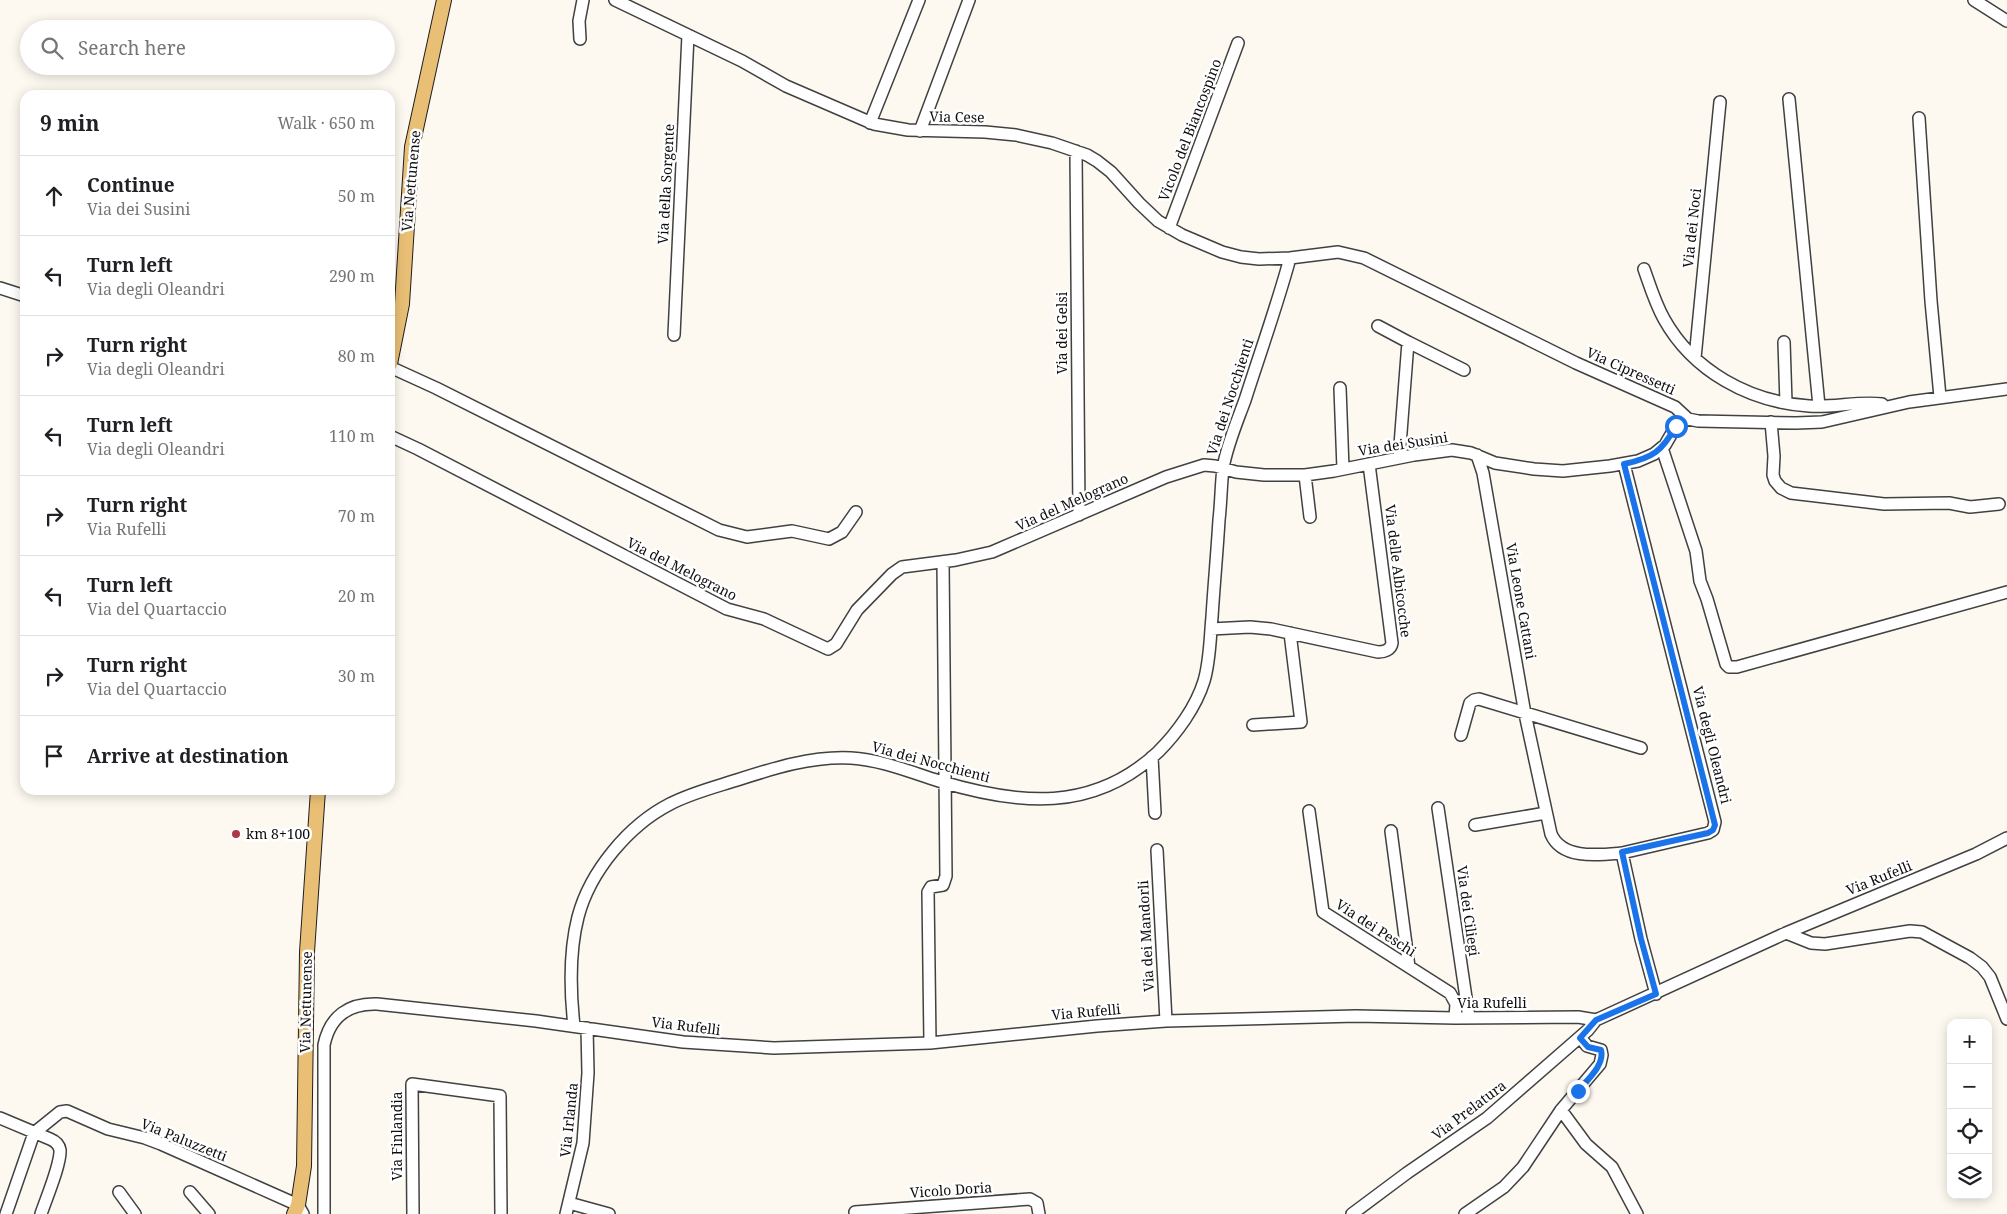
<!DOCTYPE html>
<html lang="en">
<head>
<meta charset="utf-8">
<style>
  :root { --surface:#fff; --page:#f6f6f6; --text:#202124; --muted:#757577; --line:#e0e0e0 }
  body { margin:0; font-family:"Noto Serif",serif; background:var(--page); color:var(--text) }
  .controls { position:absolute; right:15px; bottom:15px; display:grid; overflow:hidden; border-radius:10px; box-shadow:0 2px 12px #0003 }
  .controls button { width:45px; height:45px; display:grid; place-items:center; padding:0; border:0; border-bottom:1px solid var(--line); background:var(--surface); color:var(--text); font:25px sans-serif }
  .stop { position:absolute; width:15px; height:15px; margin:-11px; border:4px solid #1a73e8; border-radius:50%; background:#fff }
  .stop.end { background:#1a73e8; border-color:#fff; box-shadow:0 1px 5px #0008 }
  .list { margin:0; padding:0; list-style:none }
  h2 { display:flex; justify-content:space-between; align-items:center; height:65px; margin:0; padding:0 20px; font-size:21px }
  h2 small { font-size:16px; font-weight:400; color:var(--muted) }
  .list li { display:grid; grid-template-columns:32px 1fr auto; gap:15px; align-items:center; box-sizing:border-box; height:80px; padding:0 20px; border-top:1px solid var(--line) }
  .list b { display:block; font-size:19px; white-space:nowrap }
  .list p { margin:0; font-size:16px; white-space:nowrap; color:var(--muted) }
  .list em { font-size:16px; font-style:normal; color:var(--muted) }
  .icon { flex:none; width:28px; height:28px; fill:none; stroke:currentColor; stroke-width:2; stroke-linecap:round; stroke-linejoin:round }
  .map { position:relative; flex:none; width:2007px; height:1214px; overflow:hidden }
  .search { position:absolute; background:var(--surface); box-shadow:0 2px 12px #0003; left:20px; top:20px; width:375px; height:55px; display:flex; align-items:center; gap:12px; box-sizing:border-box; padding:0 18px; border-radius:28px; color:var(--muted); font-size:19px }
  .panel { position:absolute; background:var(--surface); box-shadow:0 2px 12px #0003; left:20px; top:90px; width:375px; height:705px; border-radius:15px }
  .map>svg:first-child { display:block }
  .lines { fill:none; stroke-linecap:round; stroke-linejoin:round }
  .minor-casing { stroke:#414141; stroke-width:14 }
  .major-casing { stroke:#1f1f1f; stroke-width:16 }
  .minor { stroke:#fff; stroke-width:11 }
  .major { stroke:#e9bf75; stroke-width:14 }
  .route { stroke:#1a73e8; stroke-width:6 }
  .poi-dot { fill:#af3549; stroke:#fff; stroke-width:2 }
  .labels { text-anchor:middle; stroke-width:5; stroke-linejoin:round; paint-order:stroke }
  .street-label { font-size:14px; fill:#0e0e0e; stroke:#fff }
  .poi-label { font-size:14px; fill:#0e0e0e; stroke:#fff; text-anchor:start }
</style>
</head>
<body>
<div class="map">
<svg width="2007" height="1214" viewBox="0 0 2007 1214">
  <rect width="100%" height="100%" fill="#fdf9f1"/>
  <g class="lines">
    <g class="minor-casing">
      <path id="minor" d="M615 0 742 61 786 86 874 124 908 130 985 132 1016 135 1052 143 1087 155 1097 161 1111 172 1139 203 1158 221 1182 235 1222 252 1241 257 1259 259 1290 258 1338 252 1364 258 1576 363 1675 407 1688 419 1698 421 1796 423 1822 422 1909 402 2007 389
        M1974 0 2007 21
        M580 39 579 21 583 0
        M1789 99 1819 406
        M1919 118 1931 301 1940 397
        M870 123 919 0
        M920 131 969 0
        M1076 151 1079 515
        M1169 228 1238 43
        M1644 269C1650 286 1655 303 1664 319 1693 371 1749 402 1809 406 1833 408 1858 401 1882 404
        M0 288 25 296
        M1378 326 1408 342
        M674 335 688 35
        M1784 342 1786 403
        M1695 358 1720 102
        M390 367 436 388 719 530 747 537 792 531 829 539 842 532 856 512
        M1340 388 1343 469
        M1771 422 1774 456 1773 475 1775 481 1781 488 1791 493 1884 504 1949 503 1970 507 1999 504
        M390 436 418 449 727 609 764 619 828 649 836 644 857 610 892 574 902 567 956 560 992 552 1166 477 1204 465 1215 466 1236 472 1264 475H1305L1334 471 1414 455 1452 450 1471 453 1495 463 1534 469 1563 471 1610 466 1638 461 1654 454 1665 445 1676 426 1688 419
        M1662 448 1696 551 1700 581 1707 599 1726 664 1729 667H1737L2007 592
        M1477 455 1483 473 1525 714 1551 834C1562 860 1599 855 1622 853
        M1399 458 1408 342 1464 370
        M1624 464 1715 822 1713 830 1708 833 1622 853 1641 939 1656 994
        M1305 475 1310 517
        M1211 629 1250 627 1271 629 1378 652C1384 652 1391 650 1392 643L1369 464
        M1253 725 1301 722 1290 633
        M1461 735 1470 703 1474 700 1479 699 1641 748
        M1152 757 1155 813
        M1438 808 1469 1018
        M1309 811 1323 912 1450 993 1456 1004 1455 1018
        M1475 825 1546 813
        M1391 831 1409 967
        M1157 850 1166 1021
        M1786 933 1811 943 1825 944 1910 931 1922 932 1970 958 1982 967 1990 977 2007 1019
        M574 1026C570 990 569 952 578 917 590 871 629 825 670 804 691 793 715 787 737 780 774 768 812 756 851 758 882 760 910 772 939 781 1018 805 1093 813 1158 752 1177 733 1196 707 1204 681 1210 661 1210 638 1212 617 1214 585 1217 553 1219 520 1221 503 1221 485 1223 468 1227 445 1237 422 1245 400 1260 353 1277 306 1290 258
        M930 1043 928 892 931 887 943 885 946 876 943 562
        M1561 1110 1586 1144 1612 1167 1637 1214
        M0 1118 50 1139C55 1141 59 1144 60 1150 61 1164 46 1199 41 1214
        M34 1133 60 1112 67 1111 108 1129 145 1138 161 1144 298 1205 303 1214
        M119 1192 135 1214
        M190 1192 209 1214
        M569 1203 609 1214
        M855 1212 1030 1199 1037 1203 1039 1214
        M6 1214 34 1133
        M324 1214V1045C330 1016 349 1003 377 1004L536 1021 683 1042 774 1048 930 1043 1097 1026 1166 1021 1356 1016 1455 1018 1578 1017 1596 1020 1786 933 1976 854 2007 838
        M413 1214 412 1084 500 1096 501 1214
        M566 1214 583 1143 588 1073 587 1028
        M1352 1214 1407 1173 1487 1118 1588 1030 1596 1020
        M1465 1214 1504 1187 1523 1167 1561 1110 1600 1064 1602 1055 1601 1050 1587 1046 1580 1037"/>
    </g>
    <g class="major-casing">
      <path id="major" d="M390 364 402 304 412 147 444 0
        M294 1214 298 1205 304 1166 307 952 318 790"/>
    </g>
    <use href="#minor" class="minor"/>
    <use href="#major" class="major"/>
  </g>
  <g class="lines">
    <path class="route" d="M1578 1091C1587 1080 1605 1065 1601 1050L1588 1047 1580 1038 1596 1020 1656 994 1641 939 1622 852 1708 833 1713 830 1715 825 1624 464C1653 458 1662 451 1676 426"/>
  </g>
  <circle class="poi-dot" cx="236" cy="834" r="5"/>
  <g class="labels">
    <g class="street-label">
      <text transform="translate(957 117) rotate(1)" y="5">Via Cese</text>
      <text transform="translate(1190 130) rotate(-69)" y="5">Vicolo del Biancospino</text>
      <text transform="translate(411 181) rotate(-85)" y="5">Via Nettunense</text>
      <text transform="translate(666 184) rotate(-87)" y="5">Via della Sorgente</text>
      <text transform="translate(1692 228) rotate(-84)" y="5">Via dei Noci</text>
      <text transform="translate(1062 333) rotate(-90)" y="5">Via dei Gelsi</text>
      <text transform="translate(1631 371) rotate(24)" y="5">Via Cipressetti</text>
      <text transform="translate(1230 397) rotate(-72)" y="5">Via dei Nocchienti</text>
      <text transform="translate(1403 444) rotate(-9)" y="5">Via dei Susini</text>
      <text transform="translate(1072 502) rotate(-24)" y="5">Via del Melograno</text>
      <text transform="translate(682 569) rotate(27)" y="5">Via del Melograno</text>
      <text transform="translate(1398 571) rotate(83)" y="5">Via delle Albicocche</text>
      <text transform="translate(1521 601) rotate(80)" y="5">Via Leone Cattani</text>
      <text transform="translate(1712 745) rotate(76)" y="5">Via degli Oleandri</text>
      <text transform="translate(931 762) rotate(15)" y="5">Via dei Nocchienti</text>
      <text transform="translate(1879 878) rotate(-22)" y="5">Via Rufelli</text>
      <text transform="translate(1468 911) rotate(82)" y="5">Via dei Ciliegi</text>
      <text transform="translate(1376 928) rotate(33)" y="5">Via dei Peschi</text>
      <text transform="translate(1146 936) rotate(-93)" y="5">Via dei Mandorli</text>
      <text transform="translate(306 1002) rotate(-89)" y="5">Via Nettunense</text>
      <text x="1492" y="1008">Via Rufelli</text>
      <text transform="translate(1086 1012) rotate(-5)" y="5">Via Rufelli</text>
      <text transform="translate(686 1026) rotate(7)" y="5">Via Rufelli</text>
      <text transform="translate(1469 1110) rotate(-37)" y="5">Via Prelatura</text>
      <text transform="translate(569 1120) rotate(-84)" y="5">Via Irlanda</text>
      <text transform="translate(397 1136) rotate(-90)" y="5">Via Finlandia</text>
      <text transform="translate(184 1140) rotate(22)" y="5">Via Paluzzetti</text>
      <text transform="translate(951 1190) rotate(-4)" y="5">Vicolo Doria</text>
    </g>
    <g class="poi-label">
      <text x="246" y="839">km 8+100</text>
    </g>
  </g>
</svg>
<div class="controls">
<button>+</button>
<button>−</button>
<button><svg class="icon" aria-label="locate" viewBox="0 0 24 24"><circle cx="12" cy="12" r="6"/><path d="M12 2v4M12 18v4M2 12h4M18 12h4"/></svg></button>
<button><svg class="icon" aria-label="layers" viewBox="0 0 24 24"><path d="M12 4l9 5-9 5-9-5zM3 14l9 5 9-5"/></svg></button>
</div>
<div class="stop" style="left:1676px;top:426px"></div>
<div class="stop end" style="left:1578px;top:1091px"></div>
<div class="search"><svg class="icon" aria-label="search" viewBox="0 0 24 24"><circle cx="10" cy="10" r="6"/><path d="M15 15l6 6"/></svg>Search here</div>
<section class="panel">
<h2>9 min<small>Walk · 650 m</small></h2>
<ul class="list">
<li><svg class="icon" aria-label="ahead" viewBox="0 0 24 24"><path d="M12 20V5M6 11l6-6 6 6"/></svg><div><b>Continue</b><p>Via dei Susini</p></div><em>50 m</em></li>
<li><svg class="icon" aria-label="left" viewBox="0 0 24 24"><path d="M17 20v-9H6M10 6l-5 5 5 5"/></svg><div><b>Turn left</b><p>Via degli Oleandri</p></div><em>290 m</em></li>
<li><svg class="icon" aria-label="right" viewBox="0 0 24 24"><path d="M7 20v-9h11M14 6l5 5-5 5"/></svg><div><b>Turn right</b><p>Via degli Oleandri</p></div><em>80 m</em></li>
<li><svg class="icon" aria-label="left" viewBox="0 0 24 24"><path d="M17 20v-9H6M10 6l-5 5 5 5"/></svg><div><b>Turn left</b><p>Via degli Oleandri</p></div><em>110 m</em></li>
<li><svg class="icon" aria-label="right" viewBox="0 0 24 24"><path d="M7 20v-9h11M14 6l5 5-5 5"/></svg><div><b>Turn right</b><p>Via Rufelli</p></div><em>70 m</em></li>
<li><svg class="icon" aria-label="left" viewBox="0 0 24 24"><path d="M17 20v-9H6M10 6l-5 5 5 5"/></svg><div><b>Turn left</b><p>Via del Quartaccio</p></div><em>20 m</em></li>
<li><svg class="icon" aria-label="right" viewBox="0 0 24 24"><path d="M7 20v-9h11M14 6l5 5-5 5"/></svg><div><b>Turn right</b><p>Via del Quartaccio</p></div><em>30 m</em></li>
<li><svg class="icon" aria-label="arrive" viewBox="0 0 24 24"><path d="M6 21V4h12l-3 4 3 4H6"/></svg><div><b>Arrive at destination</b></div></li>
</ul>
</section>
</div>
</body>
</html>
